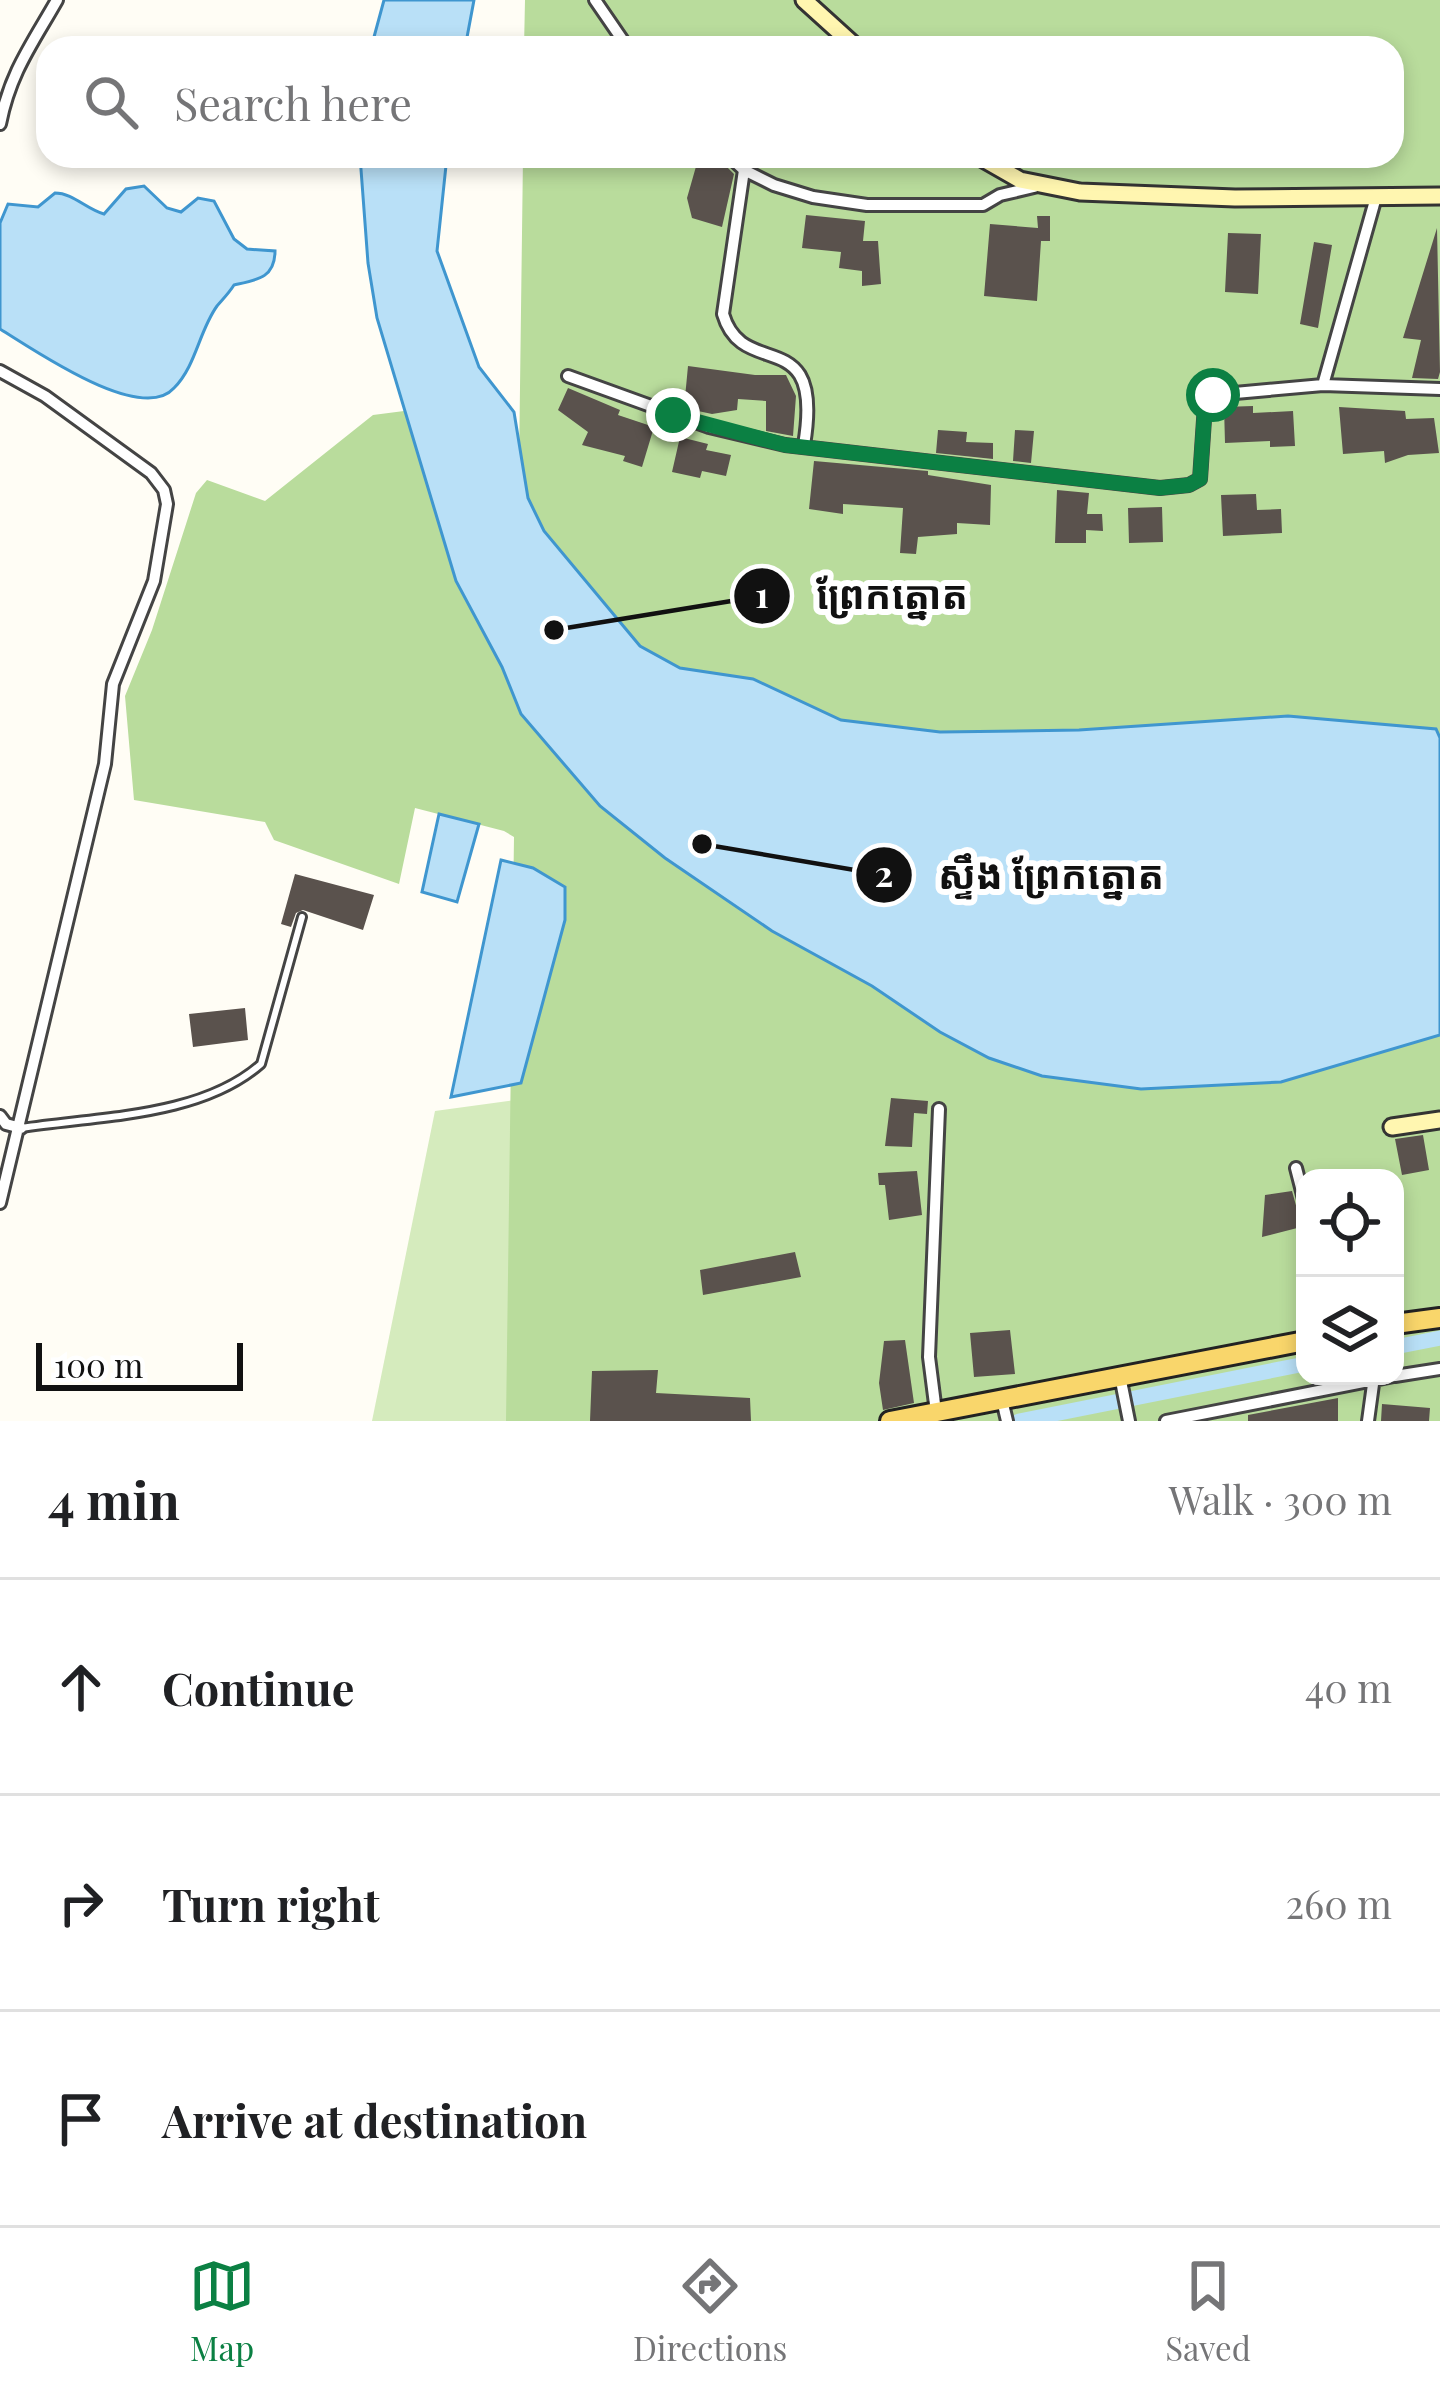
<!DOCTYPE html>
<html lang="en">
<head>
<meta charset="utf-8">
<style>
  :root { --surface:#fff; --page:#f6f6f6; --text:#202124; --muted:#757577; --line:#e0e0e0; --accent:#0b8043 }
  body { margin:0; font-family:"Playfair Display","Noto Sans Khmer",serif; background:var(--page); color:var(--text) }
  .controls { position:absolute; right:36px; bottom:36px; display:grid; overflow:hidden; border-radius:24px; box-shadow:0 6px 18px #0003 }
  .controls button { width:108px; height:108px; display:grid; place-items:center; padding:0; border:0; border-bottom:3px solid var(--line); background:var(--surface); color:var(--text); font:60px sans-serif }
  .scale { position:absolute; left:36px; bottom:30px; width:207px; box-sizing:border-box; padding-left:12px; border:6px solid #111; border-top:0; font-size:33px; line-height:42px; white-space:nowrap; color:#111; -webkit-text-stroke:9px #fff; paint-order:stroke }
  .stop { position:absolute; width:36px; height:36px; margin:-27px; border:9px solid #0b8043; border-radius:50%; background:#fff }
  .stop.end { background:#0b8043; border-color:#fff; box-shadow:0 3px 12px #0008 }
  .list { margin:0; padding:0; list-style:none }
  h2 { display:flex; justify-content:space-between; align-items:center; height:156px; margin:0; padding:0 48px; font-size:51px }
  h2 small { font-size:39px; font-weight:400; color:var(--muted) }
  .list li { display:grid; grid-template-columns:78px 1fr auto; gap:36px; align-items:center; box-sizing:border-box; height:216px; padding:0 48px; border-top:3px solid var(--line) }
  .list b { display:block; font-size:45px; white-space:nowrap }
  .list em { font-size:39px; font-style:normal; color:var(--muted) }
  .icon { flex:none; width:66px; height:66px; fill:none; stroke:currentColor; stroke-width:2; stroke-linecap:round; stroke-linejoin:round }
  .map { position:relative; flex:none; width:1440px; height:1421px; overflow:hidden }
  .search { position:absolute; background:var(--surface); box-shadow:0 6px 18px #0003; left:36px; right:36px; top:36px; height:132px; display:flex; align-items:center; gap:30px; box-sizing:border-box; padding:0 42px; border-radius:36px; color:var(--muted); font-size:45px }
  .sheet { height:804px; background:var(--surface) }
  nav { display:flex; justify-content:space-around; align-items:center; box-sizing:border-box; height:168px; border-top:3px solid var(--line); background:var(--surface); font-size:33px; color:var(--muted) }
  nav a { display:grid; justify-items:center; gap:6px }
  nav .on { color:var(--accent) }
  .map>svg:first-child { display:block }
  .green { fill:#d5ebbd }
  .forest { fill:#b9dc9c; fill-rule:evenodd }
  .water { fill:#b9e0f7; stroke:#3f96cf; stroke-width:3 }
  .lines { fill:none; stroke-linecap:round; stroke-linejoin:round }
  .canal { stroke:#b9e0f7; stroke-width:15 }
  .building { fill:#5a524d }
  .lane-casing { stroke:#444; stroke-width:12 }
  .street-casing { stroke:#444; stroke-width:16 }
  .secondary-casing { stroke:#333; stroke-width:21 }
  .primary-casing { stroke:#222; stroke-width:24 }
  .lane { stroke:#fff; stroke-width:6 }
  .street { stroke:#fff; stroke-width:10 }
  .secondary { stroke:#fff6b0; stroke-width:15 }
  .primary { stroke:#f9d66b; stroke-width:18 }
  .route { stroke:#0b8043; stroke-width:15 }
  .leader { fill:none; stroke:#111; stroke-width:4.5 }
  .callout-dot { fill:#111; stroke:#fff; stroke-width:4.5 }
  .mark-label { font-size:36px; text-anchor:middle; font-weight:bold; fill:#fff }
  .callout-label { font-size:39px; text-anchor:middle; font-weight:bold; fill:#111; stroke:#fff; stroke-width:12; stroke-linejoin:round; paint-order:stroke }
</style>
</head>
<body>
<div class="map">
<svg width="1440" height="1421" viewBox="0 0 1440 1421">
  <rect width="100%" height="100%" fill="#fffdf5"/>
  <path class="green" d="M523 1099 576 1421H372L435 1111Z"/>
  <path class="forest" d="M525 0H1440V1421H506L514 837 504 831 415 808 399 884 274 840 265 822 134 800 125 696 152 630 196 493 207 480 265 501 373 415 404 411 417 453 516 697 523 156H1392V48H524ZM1305 1178H1395V1376H1305Z"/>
  <path class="water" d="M384 0H474L465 48H371Z
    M360 156H447L437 251 479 367 514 412 528 498 544 531 640 646 680 668 753 679 841 720 940 732 1079 730 1288 716 1436 729 1440 738V1035L1281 1082 1141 1089 1042 1076 989 1058 940 1032 872 986 772 931 665 858 600 806 521 714 502 667 456 581 377 318 368 263Z
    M144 186 167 208 181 212 198 198 214 201 234 239 247 249 275 251C275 278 257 280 234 285 229 293 223 299 217 306 199 331 196 366 174 388 141 425 33 349 0 329V223L8 204 38 207 55 193C73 193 86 209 104 214L126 189Z
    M439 814 479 824 457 902 422 892Z
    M501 860 533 868 565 887V920L521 1083 451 1097Z"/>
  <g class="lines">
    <path class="canal" d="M1395 1347 1440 1338
      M1019 1421 1305 1364"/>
  </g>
  <path class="building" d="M699 156 720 160 734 174 722 227 692 218 687 198Z
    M806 215 865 221 863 241H878L881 284 862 286V271L839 268 841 252 802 248Z
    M1037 216H1050V241H1041L1037 301 984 296 990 224 1038 228Z
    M1437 228 1440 372 1438 379 1412 378 1421 340 1403 338Z
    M1228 233 1261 234 1258 294 1225 292Z
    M1314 242 1332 245 1318 328 1300 324Z
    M688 366 755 375H786L796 396 793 436 766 431V401L738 399 737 410 712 414 684 408Z
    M568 388 620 410 618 415 654 427 642 467 623 461 625 456 582 445 588 432 558 410Z
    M1253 406V413L1293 411 1295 446 1270 447V441L1225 443 1224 407Z
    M1339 407 1405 411 1406 419 1434 418 1439 453 1408 455 1385 463 1384 451 1343 454Z
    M938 430 967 432 966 442 993 443V459L936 453Z
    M1015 430 1034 431 1031 463 1013 461Z
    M680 437 708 444 706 450 731 455 726 476 702 471 700 478 672 472Z
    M814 461 928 471V475L991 485 990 525 957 523V534L918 537 916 554 900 553 903 508 843 504V514L809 509Z
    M1057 490 1089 493 1087 514H1102L1103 531 1086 530V543H1055Z
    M1256 494 1257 510 1281 509 1282 533 1223 536 1221 495Z
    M1162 507 1163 542 1129 543 1128 508Z
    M295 874 374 895 363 930 303 910 296 913 291 927 281 924Z
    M245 1008 248 1040 193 1047 189 1014Z
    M891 1098 928 1101 927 1114 914 1113 912 1147 885 1146Z
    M1423 1135 1429 1170 1402 1175 1395 1139Z
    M917 1171 922 1215 889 1220 885 1185H879L878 1173Z
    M1292 1191 1297 1209 1305 1213V1226L1262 1237 1265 1195Z
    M795 1252 801 1277 703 1295 700 1270Z
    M1010 1330 1015 1374 974 1377 970 1333Z
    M905 1340 914 1403 883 1410 879 1383 884 1341Z
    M658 1370 656 1393 750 1398 751 1421H590L592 1371Z
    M1338 1398V1421H1248V1415Z
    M1382 1404 1430 1408 1429 1421H1381Z"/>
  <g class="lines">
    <g class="lane-casing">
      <path id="lane" d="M22 1128C100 1116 201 1117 261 1064L302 917"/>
    </g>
    <g class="street-casing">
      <path id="street" d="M595 0 628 48
        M0 124C10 73 32 44 57 0
        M729 156 744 170 774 185 813 197 867 205H983L1000 195 1034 187
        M744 170 723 314C743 383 825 320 804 445
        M0 371 45 396 151 473 164 490 167 504 154 581 113 684 105 764 0 1203
        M568 376 709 427 785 445 1160 488 1189 485 1200 479 1205 405 1213 395 1323 385 1440 389
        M1323 385 1376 197
        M0 1116 6 1124 21 1128
        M1296 1168 1305 1203
        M1120 1376 1129 1421
        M1395 1376 1440 1369
        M1002 1400 1007 1421
        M936 1412 929 1357 939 1109
        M1166 1421 1394 1376
        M1368 1421 1374 1377"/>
    </g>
    <g class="secondary-casing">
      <path id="secondary" d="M804 0 857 48
        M978 156 1020 180 1080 192 1235 198 1440 196
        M1392 1127 1440 1120"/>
    </g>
    <g class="primary-casing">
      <path id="primary" d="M1395 1324 1440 1318
        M890 1421 1305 1341"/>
    </g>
    <use href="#lane" class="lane"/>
    <use href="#street" class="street"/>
    <use href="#secondary" class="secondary"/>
    <use href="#primary" class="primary"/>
  </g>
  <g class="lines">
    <path class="route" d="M673 415 785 445 1160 488 1189 485 1200 479 1205 405 1213 395"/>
  </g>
  <path class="leader" d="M554 630L762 596M702 844L884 875"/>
  <g class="callout-dot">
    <circle cx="554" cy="630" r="12"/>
    <circle cx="702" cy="844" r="12"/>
    <circle cx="762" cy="596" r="30"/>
    <circle cx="884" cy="875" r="30"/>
  </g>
  <g class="mark-label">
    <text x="762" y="608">1</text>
    <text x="884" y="887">2</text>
  </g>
  <g class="callout-label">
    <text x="892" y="609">ព្រែកត្នោត</text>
    <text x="1051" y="889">ស្ទឹង ព្រែកត្នោត</text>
  </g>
</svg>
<div class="controls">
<button><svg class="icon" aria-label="locate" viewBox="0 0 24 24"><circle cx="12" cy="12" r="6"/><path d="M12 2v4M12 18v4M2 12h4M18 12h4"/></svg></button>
<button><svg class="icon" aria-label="layers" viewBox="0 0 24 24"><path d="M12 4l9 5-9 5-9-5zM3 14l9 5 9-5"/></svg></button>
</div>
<div class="scale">100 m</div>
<div class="stop" style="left:1213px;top:395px"></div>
<div class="stop end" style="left:673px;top:415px"></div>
<div class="search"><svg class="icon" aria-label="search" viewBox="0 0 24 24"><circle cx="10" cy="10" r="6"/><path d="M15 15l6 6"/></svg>Search here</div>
</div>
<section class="sheet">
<h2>4 min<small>Walk · 300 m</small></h2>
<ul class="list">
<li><svg class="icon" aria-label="ahead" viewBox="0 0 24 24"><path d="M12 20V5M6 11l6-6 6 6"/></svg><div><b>Continue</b></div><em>40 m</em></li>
<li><svg class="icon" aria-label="right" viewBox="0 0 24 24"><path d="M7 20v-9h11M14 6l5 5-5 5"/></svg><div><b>Turn right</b></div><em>260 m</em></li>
<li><svg class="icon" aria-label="arrive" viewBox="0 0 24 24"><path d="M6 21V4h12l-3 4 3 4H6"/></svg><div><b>Arrive at destination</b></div></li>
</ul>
</section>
<nav>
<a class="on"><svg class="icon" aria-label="map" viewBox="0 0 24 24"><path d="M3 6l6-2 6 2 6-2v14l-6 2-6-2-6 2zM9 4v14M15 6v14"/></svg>Map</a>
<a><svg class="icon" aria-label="directions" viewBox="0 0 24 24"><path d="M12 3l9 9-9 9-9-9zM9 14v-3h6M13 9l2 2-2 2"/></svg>Directions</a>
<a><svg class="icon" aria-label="saved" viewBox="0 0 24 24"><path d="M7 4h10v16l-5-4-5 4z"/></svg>Saved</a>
</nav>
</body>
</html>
